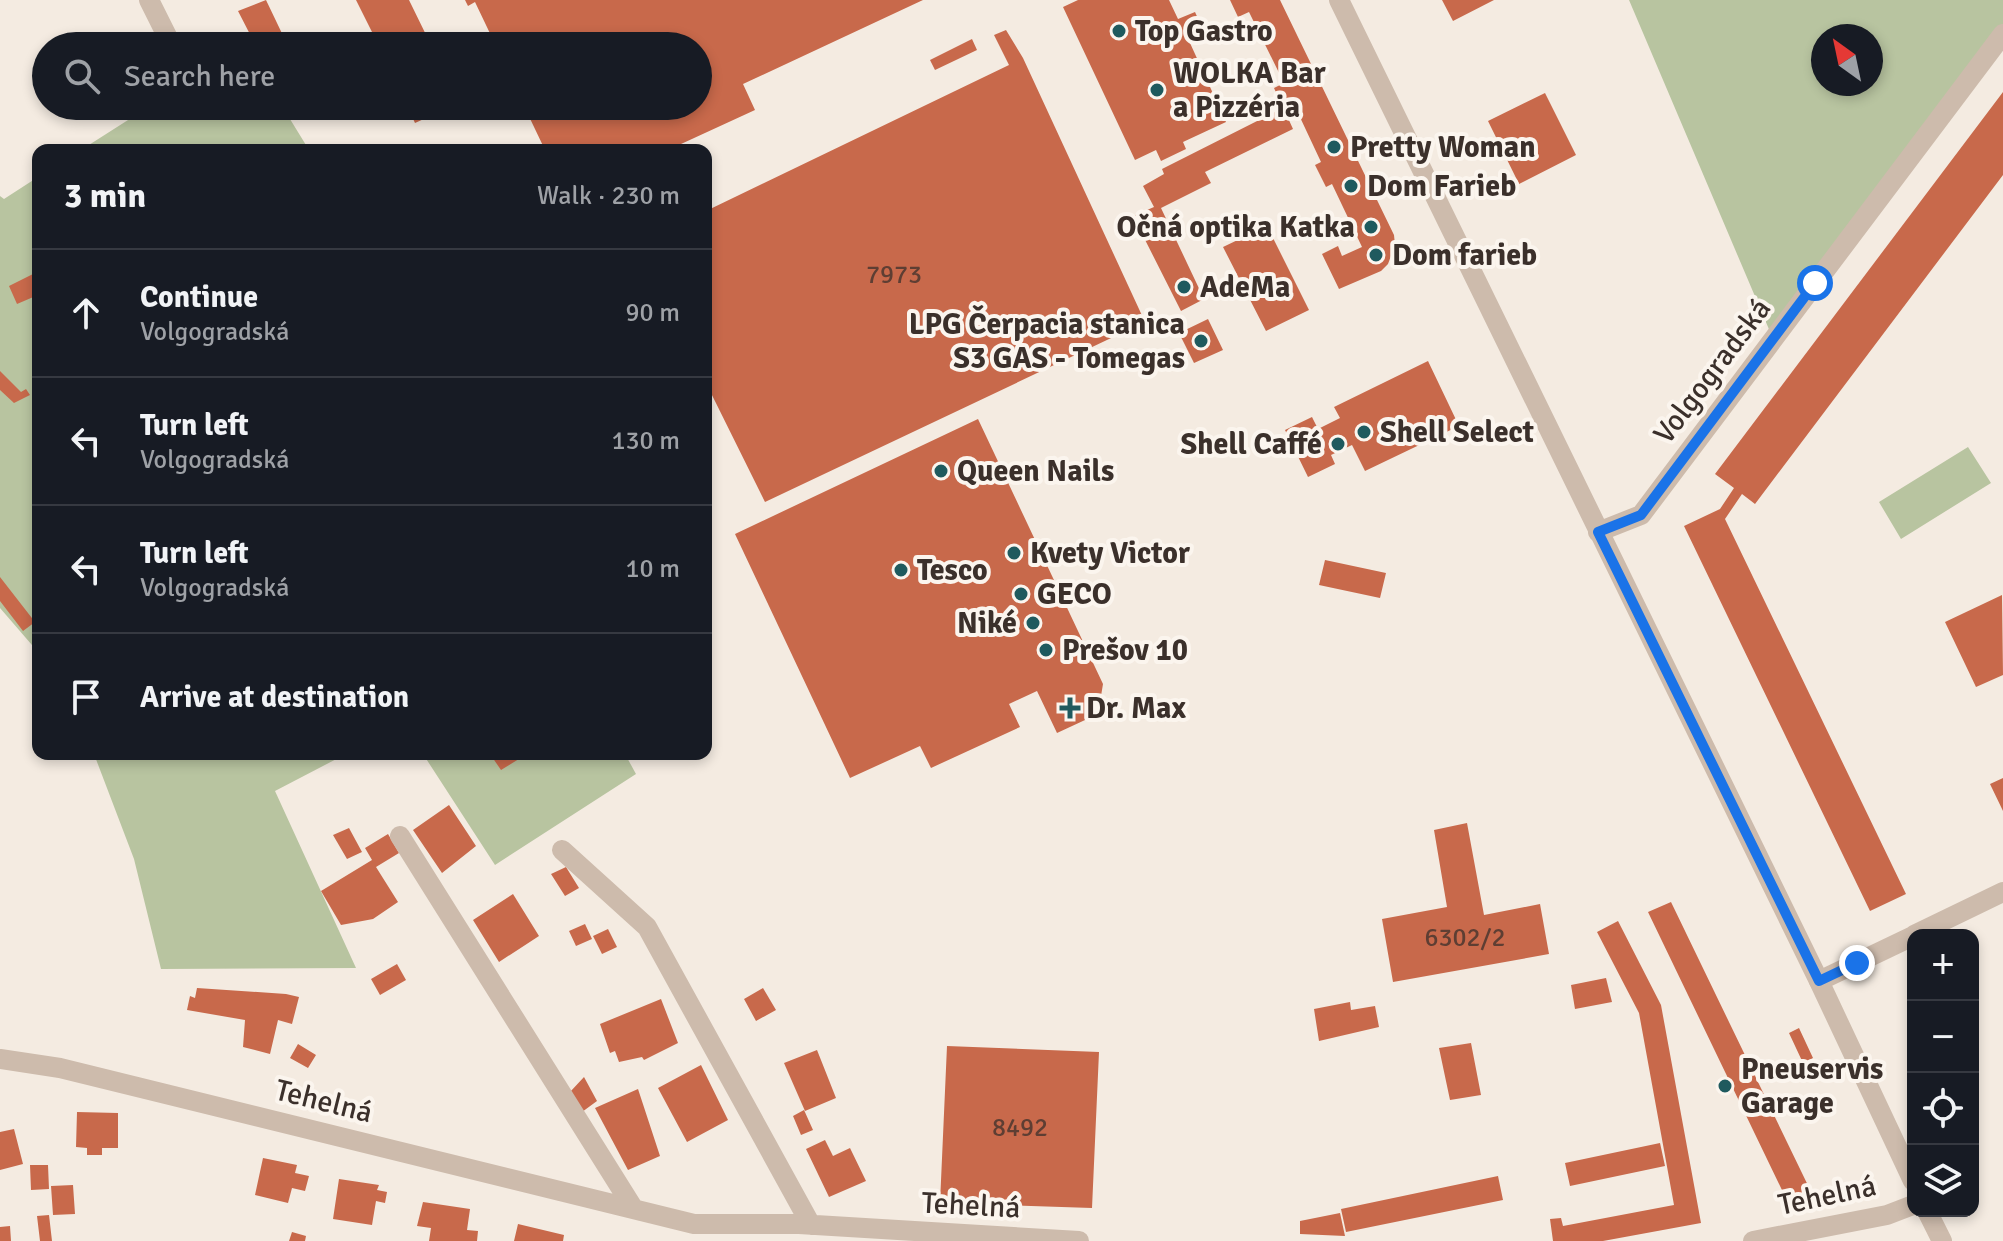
<!DOCTYPE html>
<html lang="en">
<head>
<meta charset="utf-8">
<style>
  :root { --surface:#171b24; --page:#20242c; --text:#f1f3f6; --muted:#9ea1a6; --line:#363941 }
  body { margin:0; font-family:Signika,sans-serif; background:var(--page); color:var(--text) }
  .controls { position:absolute; right:24px; bottom:24px; display:grid; overflow:hidden; border-radius:16px; box-shadow:0 4px 12px #0003 }
  .controls button { width:72px; height:72px; display:grid; place-items:center; padding:0; border:0; border-bottom:2px solid var(--line); background:var(--surface); color:var(--text); font:40px sans-serif }
  .compass { position:absolute; left:1811px; top:24px; width:72px; height:72px; border-radius:50%; background:var(--surface); box-shadow:0 4px 12px #0003; rotate:327deg }
  .stop { position:absolute; width:24px; height:24px; margin:-18px; border:6px solid #1a73e8; border-radius:50%; background:#fff }
  .stop.end { background:#1a73e8; border-color:#fff; box-shadow:0 2px 8px #0008 }
  .list { margin:0; padding:0; list-style:none }
  h2 { display:flex; justify-content:space-between; align-items:center; height:104px; margin:0; padding:0 32px; font-size:34px }
  h2 small { font-size:26px; font-weight:400; color:var(--muted) }
  .list li { display:grid; grid-template-columns:52px 1fr auto; gap:24px; align-items:center; box-sizing:border-box; height:128px; padding:0 32px; border-top:2px solid var(--line) }
  .list b { display:block; font-size:30px; white-space:nowrap }
  .list p { margin:0; font-size:26px; white-space:nowrap; color:var(--muted) }
  .list em { font-size:26px; font-style:normal; color:var(--muted) }
  .icon { flex:none; width:44px; height:44px; fill:none; stroke:currentColor; stroke-width:2; stroke-linecap:round; stroke-linejoin:round }
  .map { position:relative; flex:none; width:2003px; height:1241px; overflow:hidden }
  .search { position:absolute; background:var(--surface); box-shadow:0 4px 12px #0003; left:32px; top:32px; width:680px; height:88px; display:flex; align-items:center; gap:20px; box-sizing:border-box; padding:0 28px; border-radius:44px; color:var(--muted); font-size:30px }
  .panel { position:absolute; background:var(--surface); box-shadow:0 4px 12px #0003; left:32px; top:144px; width:680px; height:616px; border-radius:16px }
  .map>svg:first-child { display:block }
  .green { fill:#b8c4a0; fill-rule:evenodd }
  .building { fill:#c8694b }
  .lines { fill:none; stroke-linecap:round; stroke-linejoin:round }
  .minor { stroke:#cdbbac; stroke-width:20 }
  .tertiary { stroke:#cdbbac; stroke-width:20 }
  .route { stroke:#1a73e8; stroke-width:10 }
  .poi-dot { fill:#1f5a5e; stroke:#fbf5ee; stroke-width:3 }
  .labels { text-anchor:middle; stroke-width:8; stroke-linejoin:round; paint-order:stroke }
  .number-label { font-size:26px; fill:#5e3e33 }
  .poi-label { font-size:30px; font-weight:bold; fill:#3b302b; stroke:#fbf5ee; text-anchor:start }
  .street-label { font-size:30px; fill:#3b302b; stroke:#fbf5ee }
</style>
</head>
<body>
<div class="map">
<svg width="2003" height="1241" viewBox="0 0 2003 1241">
  <rect width="100%" height="100%" fill="#f4ebe1"/>
  <path class="green" d="M1629 0H2003V41L1774 341ZM1823 36H1871V84H1823Z
    M150 106H282L309 150H81Z
    M38 177V652L0 608V196L4 199Z
    M1968 447 1991 483 1901 539 1879 502Z
    M94 754H346L275 791 356 968 161 969 134 859Z
    M423 754H625L636 774 495 865Z"/>
  <path class="building" d="M266 0 288 46H256L238 11Z
    M356 0H409L431 45 379 46Z
    M465 0H923L743 84 755 110 668 150H545L524 106H698V46H496L475 2 468 6Z
    M1078 0H1169L1178 19 1195 12 1206 36 1190 43 1226 122 1183 142 1186 149 1161 161 1156 150 1135 160 1063 7Z
    M1230 0H1280L1394 235 1395 245 1388 264 1381 271 1339 289 1322 254 1338 246 1342 256 1362 247 1332 184 1326 187 1315 165 1321 162 1298 113 1288 118 1293 129 1205 172 1211 183 1161 208 1204 299 1181 311 1133 216 1154 207 1143 186 1164 174 1162 169 1283 108 1274 88 1284 83 1249 12 1238 17Z
    M1442 0H1494L1453 21Z
    M1006 30 1023 58 1145 322 765 502 706 383V211L1009 65 994 35Z
    M972 39 977 50 935 70 930 60Z
    M2003 92V175L1755 504 1742 494 1725 519 1906 894 1870 911 1684 526 1720 509 1734 488 1715 474Z
    M1545 93 1576 155 1519 184 1488 121Z
    M407 106H447L448 108 415 123Z
    M1267 226 1309 310 1266 331 1223 247Z
    M33 274 38 295 17 304 9 286Z
    M1208 319 1223 350 1194 363 1179 333Z
    M1428 361 1459 426 1365 471 1352 445 1331 455 1335 464 1308 477 1285 430 1312 417 1318 429 1340 418 1334 407Z
    M0 371 21 392 26 389 30 395 14 403 0 390Z
    M978 419 1103 684 1098 714 1057 733 1037 691 1009 704 1020 727 931 768 920 746 850 778 735 534Z
    M1325 560 1386 573 1380 598 1319 585Z
    M0 577 35 622 23 631 0 601Z
    M2002 595 2003 675 1976 687 1945 622Z
    M490 754H527L501 770Z
    M2003 778V811L1990 784Z
    M449 805 476 846 442 873 413 830Z
    M1467 823 1484 915 1540 904 1549 954 1393 982 1382 919 1447 907 1434 830Z
    M349 828 362 852 347 859 333 835Z
    M388 834 399 853 376 867 398 902 373 919 341 925 321 891 372 860 365 848Z
    M566 867 579 888 565 896 551 874Z
    M513 894 539 936 499 962 473 920Z
    M1671 902 1816 1202 1793 1213 1648 912Z
    M1618 921 1661 1005 1701 1223 1603 1241H1553L1550 1219 1561 1218 1563 1226 1674 1205 1639 1013 1597 932Z
    M585 924 592 939 576 946 569 931Z
    M608 929 617 947 602 954 593 936Z
    M397 964 406 980 380 995 371 979Z
    M1606 978 1612 1002 1575 1009 1571 985Z
    M197 988 286 994 299 997 292 1024 278 1020 270 1054 243 1047 245 1020 187 1010 190 996 195 998Z
    M763 988 776 1010 756 1021 744 999Z
    M661 999 678 1043 644 1060 642 1057 619 1062 615 1051 610 1053 600 1024Z
    M1350 1002 1351 1010 1375 1006 1379 1027 1319 1041 1314 1009Z
    M1799 1028 1813 1058 1803 1063 1789 1033Z
    M1471 1043 1481 1095 1450 1100 1439 1048Z
    M298 1044 316 1055 308 1068 290 1058Z
    M947 1046 1099 1052 1092 1208 940 1203Z
    M817 1050 836 1098 805 1111 784 1063Z
    M701 1065 728 1120 687 1142 658 1088Z
    M584 1077 597 1101 582 1112 570 1092Z
    M638 1089 660 1156 628 1170 595 1108Z
    M804 1110 813 1130 801 1135 793 1116Z
    M77 1112 118 1113V1148H102V1155H87V1148L76 1147Z
    M14 1129 23 1164 0 1170V1132Z
    M825 1140 833 1156 850 1148 866 1181 829 1197 806 1149Z
    M1660 1143 1665 1166 1570 1186 1565 1163Z
    M263 1158 297 1165 295 1173 309 1176 305 1191 292 1188 288 1203 255 1195Z
    M30 1165H48L49 1189 31 1190Z
    M1498 1176 1503 1200 1346 1232 1341 1209Z
    M339 1179 379 1185 377 1190 387 1192 385 1203 376 1201 372 1225 333 1219Z
    M73 1185 75 1214 53 1215 51 1186Z
    M423 1202 470 1209 467 1230 478 1231 477 1241H429L431 1228 417 1226Z
    M1340 1213 1345 1236 1300 1234V1221Z
    M49 1215 52 1241H40L37 1216Z
    M518 1224 564 1235 563 1241H514Z
    M10 1226 11 1241H0V1227Z
    M292 1232 306 1236 305 1241H289Z"/>
  <g class="lines">
    <path class="minor" d="M149 0 172 46
      M1598 532 1641 515 2003 34
      M400 836 632 1206
      M562 850 647 927 811 1225
      M1914 935 2003 892
      M1819 981 1913 936
      M0 1059 60 1068 694 1224H799L1079 1241
      M1753 1241 1887 1215 1913 1205"/>
    <path class="tertiary" d="M1339 0 1819 981 1913 1181
      M1927 1211 1942 1241"/>
  </g>
  <g class="lines">
    <path class="route" d="M1815 283 1641 515 1598 532 1819 981 1857 963"/>
  </g>
  <g class="poi-dot">
    <circle cx="1119" cy="31" r="8"/>
    <circle cx="1157" cy="90" r="8"/>
    <circle cx="1334" cy="147" r="8"/>
    <circle cx="1351" cy="186" r="8"/>
    <circle cx="1371" cy="227" r="8"/>
    <circle cx="1376" cy="255" r="8"/>
    <circle cx="1184" cy="287" r="8"/>
    <circle cx="1201" cy="341" r="8"/>
    <circle cx="1364" cy="432" r="8"/>
    <circle cx="1338" cy="444" r="8"/>
    <circle cx="941" cy="471" r="8"/>
    <circle cx="1014" cy="553" r="8"/>
    <circle cx="901" cy="570" r="8"/>
    <circle cx="1021" cy="594" r="8"/>
    <circle cx="1033" cy="623" r="8"/>
    <circle cx="1046" cy="650" r="8"/>
    <path d="M1066 696h8v8h8v8h-8v8h-8v-8h-8v-8h8z"/>
    <circle cx="1725" cy="1086" r="8"/>
  </g>
  <g class="labels">
    <g class="number-label">
      <text x="894" y="283">7973</text>
      <text x="1465" y="946">6302/2</text>
      <text x="1020" y="1136">8492</text>
    </g>
    <g class="poi-label">
      <text x="1135" y="41">Top Gastro</text>
      <text x="1173" y="83">WOLKA Bar<tspan x="1173" dy="34">a Pizzéria</tspan></text>
      <text x="1350" y="157">Pretty Woman</text>
      <text x="1367" y="196">Dom Farieb</text>
      <text x="1355" y="237" text-anchor="end">Očná optika Katka</text>
      <text x="1392" y="265">Dom farieb</text>
      <text x="1200" y="297">AdeMa</text>
      <text x="1185" y="334" text-anchor="end">LPG Čerpacia stanica<tspan x="1185" dy="34">S3 GAS - Tomegas</tspan></text>
      <text x="1380" y="442">Shell Select</text>
      <text x="1322" y="454" text-anchor="end">Shell Caffé</text>
      <text x="957" y="481">Queen Nails</text>
      <text x="1030" y="563">Kvety Victor</text>
      <text x="917" y="580">Tesco</text>
      <text x="1037" y="604">GECO</text>
      <text x="1017" y="633" text-anchor="end">Niké</text>
      <text x="1062" y="660">Prešov 10</text>
      <text x="1086" y="718">Dr. Max</text>
      <text x="1741" y="1079">Pneuservis<tspan x="1741" dy="34">Garage</tspan></text>
    </g>
    <g class="street-label">
      <text transform="translate(1712 371) rotate(-53)" y="10">Volgogradská</text>
      <text transform="translate(324 1101) rotate(14)" y="10">Tehelná</text>
      <text transform="translate(1827 1195) rotate(-12)" y="10">Tehelná</text>
      <text transform="translate(971 1205) rotate(3)" y="10">Tehelná</text>
    </g>
  </g>
</svg>
<div class="controls">
<button>+</button>
<button>−</button>
<button><svg class="icon" aria-label="locate" viewBox="0 0 24 24"><circle cx="12" cy="12" r="6"/><path d="M12 2v4M12 18v4M2 12h4M18 12h4"/></svg></button>
<button><svg class="icon" aria-label="layers" viewBox="0 0 24 24"><path d="M12 4l9 5-9 5-9-5zM3 14l9 5 9-5"/></svg></button>
</div>
<svg class="compass" viewBox="-18 -18 36 36"><path d="M0-13l5 13h-10z" fill="#e53935"/><path d="M0 13l5-13h-10z" fill="#9ea1a6"/></svg>
<div class="stop" style="left:1815px;top:283px"></div>
<div class="stop end" style="left:1857px;top:963px"></div>
<div class="search"><svg class="icon" aria-label="search" viewBox="0 0 24 24"><circle cx="10" cy="10" r="6"/><path d="M15 15l6 6"/></svg>Search here</div>
<section class="panel">
<h2>3 min<small>Walk · 230 m</small></h2>
<ul class="list">
<li><svg class="icon" aria-label="ahead" viewBox="0 0 24 24"><path d="M12 20V5M6 11l6-6 6 6"/></svg><div><b>Continue</b><p>Volgogradská</p></div><em>90 m</em></li>
<li><svg class="icon" aria-label="left" viewBox="0 0 24 24"><path d="M17 20v-9H6M10 6l-5 5 5 5"/></svg><div><b>Turn left</b><p>Volgogradská</p></div><em>130 m</em></li>
<li><svg class="icon" aria-label="left" viewBox="0 0 24 24"><path d="M17 20v-9H6M10 6l-5 5 5 5"/></svg><div><b>Turn left</b><p>Volgogradská</p></div><em>10 m</em></li>
<li><svg class="icon" aria-label="arrive" viewBox="0 0 24 24"><path d="M6 21V4h12l-3 4 3 4H6"/></svg><div><b>Arrive at destination</b></div></li>
</ul>
</section>
</div>
</body>
</html>
